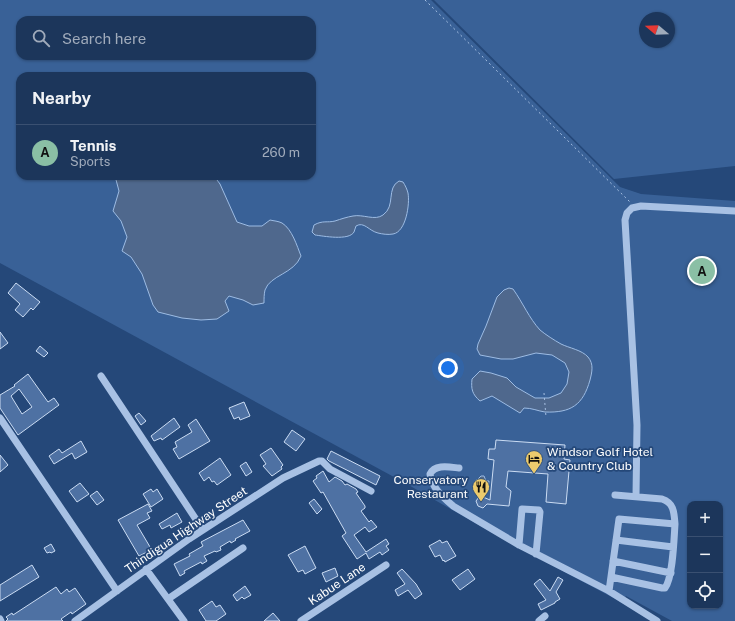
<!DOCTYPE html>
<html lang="en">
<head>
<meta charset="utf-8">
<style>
  :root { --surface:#1c365b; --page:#253e61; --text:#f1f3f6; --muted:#a0abbb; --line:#3a5071; --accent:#8abfa5 }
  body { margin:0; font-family:"Public Sans",sans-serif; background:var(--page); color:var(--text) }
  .controls { position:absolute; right:12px; bottom:12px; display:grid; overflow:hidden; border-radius:8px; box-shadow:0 1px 3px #0004 }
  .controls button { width:36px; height:36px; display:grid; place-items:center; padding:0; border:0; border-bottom:1px solid var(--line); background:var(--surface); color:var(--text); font:20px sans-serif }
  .compass { position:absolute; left:639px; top:12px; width:36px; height:36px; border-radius:50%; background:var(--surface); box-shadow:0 1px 3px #0004; rotate:289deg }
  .you { position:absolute; left:448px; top:368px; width:14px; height:14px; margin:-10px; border:3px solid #fff; border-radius:50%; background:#1a73e8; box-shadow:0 0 0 6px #1a73e833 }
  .badge { display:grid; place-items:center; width:26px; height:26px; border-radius:50%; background:var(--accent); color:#111; font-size:13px; font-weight:700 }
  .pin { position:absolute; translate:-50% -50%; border:2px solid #fff; box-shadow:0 1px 4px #0006 }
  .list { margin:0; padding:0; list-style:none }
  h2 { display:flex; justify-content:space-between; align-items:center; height:52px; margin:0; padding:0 16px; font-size:17px }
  h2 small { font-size:13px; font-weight:400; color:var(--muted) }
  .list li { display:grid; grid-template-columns:26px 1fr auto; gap:12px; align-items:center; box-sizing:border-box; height:56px; padding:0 16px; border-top:1px solid var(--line) }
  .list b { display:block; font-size:15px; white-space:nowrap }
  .list p { margin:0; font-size:13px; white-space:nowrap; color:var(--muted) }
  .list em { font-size:13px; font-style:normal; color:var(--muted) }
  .icon { flex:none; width:22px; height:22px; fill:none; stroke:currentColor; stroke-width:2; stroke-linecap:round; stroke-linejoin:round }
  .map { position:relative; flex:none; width:735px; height:621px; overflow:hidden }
  .search { position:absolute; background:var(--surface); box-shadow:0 1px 3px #0004; left:16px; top:16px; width:300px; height:44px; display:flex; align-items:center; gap:10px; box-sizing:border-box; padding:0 14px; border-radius:12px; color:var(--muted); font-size:15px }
  .panel { position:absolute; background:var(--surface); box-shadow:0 1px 3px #0004; left:16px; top:72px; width:300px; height:108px; border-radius:12px }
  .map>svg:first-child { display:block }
  .green { fill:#396197; fill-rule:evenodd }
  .water { fill:#4f688d; stroke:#9dbce4 }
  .building { fill:#4e71a3; stroke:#cbdcf3; fill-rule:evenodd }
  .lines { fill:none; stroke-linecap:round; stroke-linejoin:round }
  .path { stroke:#a8c1e4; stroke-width:1; stroke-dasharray:2 3; stroke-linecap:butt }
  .minor { stroke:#a8c1e4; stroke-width:7 }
  .labels { text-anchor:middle; stroke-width:3.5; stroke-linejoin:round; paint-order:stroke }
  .poi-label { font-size:12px; fill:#fff; stroke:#254879; text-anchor:start }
  .street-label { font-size:12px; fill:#fff; stroke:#254879 }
</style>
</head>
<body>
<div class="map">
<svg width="735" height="621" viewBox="0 0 735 621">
  <rect width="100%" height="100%" fill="#254879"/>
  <path class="green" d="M0 0H431L620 187 641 194 735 201V621H672L626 596 621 602 512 544 405 483 0 263ZM20 20H312V56H20ZM20 76H312V176H20ZM690 504H720V606H690Z
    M434 0H735V166L614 179ZM645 18H669V42H645Z"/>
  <path class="water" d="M115 176H214L220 184 237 222 249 226H262L270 220C274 221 278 221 282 223 292 229 297 246 301 256 294 274 270 275 265 290 264 294 264 299 264 303L253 305 243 300 229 296 225 301 229 311 217 319 201 320 182 318 158 312 153 305 142 274 131 257 122 251 127 237 121 221 113 211 119 191Z
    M399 181 403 182C405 185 407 189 408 193 410 204 406 232 393 234 388 235 382 234 378 233 369 231 364 221 356 226 355 228 355 230 354 232 349 241 323 236 315 235L312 232 314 225C323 220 327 223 335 221 341 219 347 217 353 216 363 214 375 221 383 215 396 206 386 188 399 181Z
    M509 288 513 289C523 303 529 318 540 330 546 335 554 340 561 344 569 348 582 350 588 357 594 364 592 372 590 380 583 405 571 413 545 412 538 411 532 408 524 408L520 413 492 396 480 401C472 394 471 389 472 379L480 371 491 373 507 378 516 387 535 398H549L561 393 567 384 569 372 565 363 552 355 536 353 513 359H501L480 355 477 349 478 344 486 326 497 297 504 290Z
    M481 476H484L486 481H489L488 491H486L482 495H479L477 490H475L476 480H477Z"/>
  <path class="building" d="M16 283 40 302 33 310 31 308 23 317 15 310 20 304 8 293Z
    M0 332 8 343 0 349Z
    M40 346 48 353 44 357 36 351Z
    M28 374 48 402 54 398 59 405 18 435 0 408V395L15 386 14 385ZM19 389 32 407 22 414 11 396Z
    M244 402 250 416 240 420 239 417 234 419 229 408Z
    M139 413 146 421 141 425 135 416Z
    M174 418 180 427 162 440 161 438 154 441 151 436Z
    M196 419 210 441 179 459 173 449 177 447 175 442 192 432 188 425Z
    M292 430 305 439 296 451 284 442Z
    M496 440 565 445 564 459 570 460 566 504 546 502 548 474 508 471 506 487 511 491 509 506 487 504 483 508 478 506 476 501 479 497H483L490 500 494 460 488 459 489 449H495Z
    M81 441 87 452 75 459 72 453 54 464 49 456 59 449 62 453Z
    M271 448 283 465 281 467 282 469 272 476 263 466 266 464 260 455Z
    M331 451 380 476 376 485 329 461 327 459Z
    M0 455 8 465 0 472Z
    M220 458 231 475 217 485 214 481 212 482 209 477 204 481 199 473Z
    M246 462 252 472 246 476 240 466Z
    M323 471 329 482 335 477 342 481 345 485 347 484 356 489 358 492 356 493 365 506V508L361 511 369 522 371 520 377 527 369 532 365 527 354 535 366 552 386 539 389 544 386 546 389 550 382 555 380 552 369 559 366 553 357 559 342 536 346 533 323 492 321 493 313 481 317 478 316 476Z
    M80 483 89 494 77 502 69 491Z
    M151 489 153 492 157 489 163 499 151 507 143 494Z
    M97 491 104 500 97 505 90 496Z
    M314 499 322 509 317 514 309 503Z
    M148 504 152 511 147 513 150 518 137 525 153 552 149 555 147 552 139 556 118 520Z
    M177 513 182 522 171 528 170 525 162 529 159 524Z
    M243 520 250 531 235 539 236 540 231 543 230 541 220 547 221 550 216 552 215 551 204 556 207 561 202 564 201 562 184 571 185 573 180 576 174 564 190 556 189 554 203 546 201 542Z
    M440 540 442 543 447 541 456 556 445 562 444 560 443 561 440 555 435 557 429 546Z
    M51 544 55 551 51 553 50 552 47 553 44 548Z
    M305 546 316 568 305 574 303 570 298 572 288 555Z
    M32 565 39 577 0 601V585Z
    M335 568 338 576 326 582 322 573Z
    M402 569 416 584 422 594 415 599 408 590 398 596 395 590 405 584 397 573Z
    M468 569 475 579 460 590 452 580Z
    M558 577 563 580 556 592 560 599 555 602V603L541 610 538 604 546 600 534 584 540 579 550 591Z
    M245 586 251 595 244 599 242 597 237 601 233 595Z
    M56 587 61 594 67 589 69 592 75 588 86 604 72 614 71 612 61 619 63 621H6L8 619 6 617 12 613 13 615Z
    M212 601 216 607 220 605 226 614 216 621H206L199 610Z
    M273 613 280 621H264Z"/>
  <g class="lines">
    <path class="path" d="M425 0 630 202
      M544 393 546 417"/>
    <path class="minor" d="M101 376 203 530
      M0 418 117 591
      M459 468C449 467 435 464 430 474 431 487 444 498 453 506L519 545 609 591 657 621
      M615 495 662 499C674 503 674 512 675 524
      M636 496 637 425 625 220 627 213 632 208 641 206 735 211
      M616 540 673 547
      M519 545 522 509 539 510 540 512 536 554
      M613 561 671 573
      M146 569 184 621
      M609 591 619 519 675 524C674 538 673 578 665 588H662L611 577
      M168 599 243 548
      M0 619 1 621
      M75 621 189 539 283 478 319 461H322L330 469 371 491
      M301 621 386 565
      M539 621 545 616"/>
  </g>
  <defs>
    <g id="hotel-pin" transform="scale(0.9)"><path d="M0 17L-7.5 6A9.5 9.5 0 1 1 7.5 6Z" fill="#edcb6d" stroke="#254879"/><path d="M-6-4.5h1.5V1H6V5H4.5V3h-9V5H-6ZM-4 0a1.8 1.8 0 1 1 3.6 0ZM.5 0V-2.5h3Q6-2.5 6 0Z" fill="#111"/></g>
    <g id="restaurant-pin" transform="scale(0.9)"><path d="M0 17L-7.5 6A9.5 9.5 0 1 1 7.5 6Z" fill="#edcb6d" stroke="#254879"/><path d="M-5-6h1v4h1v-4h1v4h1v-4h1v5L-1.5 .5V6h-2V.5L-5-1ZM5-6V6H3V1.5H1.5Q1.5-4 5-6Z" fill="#111"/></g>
  </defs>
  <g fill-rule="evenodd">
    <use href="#hotel-pin" x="534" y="459"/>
    <use href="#restaurant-pin" x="481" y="487"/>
  </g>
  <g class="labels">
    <g class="poi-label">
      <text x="547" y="456">Windsor Golf Hotel<tspan x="547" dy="14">&amp; Country Club</tspan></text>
      <text x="468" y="484" text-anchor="end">Conservatory<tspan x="468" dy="14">Restaurant</tspan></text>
    </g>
    <g class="street-label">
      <text transform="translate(186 530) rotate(-34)" y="4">Thindigua Highway Street</text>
      <text transform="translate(337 584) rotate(-34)" y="4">Kabue Lane</text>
    </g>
  </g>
</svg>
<div class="controls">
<button>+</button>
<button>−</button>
<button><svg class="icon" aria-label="locate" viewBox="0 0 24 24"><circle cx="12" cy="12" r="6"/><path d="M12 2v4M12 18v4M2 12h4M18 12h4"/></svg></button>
</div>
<svg class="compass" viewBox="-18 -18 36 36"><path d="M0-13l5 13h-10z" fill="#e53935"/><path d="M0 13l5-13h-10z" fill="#a0abbb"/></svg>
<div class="you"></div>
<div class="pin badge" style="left:702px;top:271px">A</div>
<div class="search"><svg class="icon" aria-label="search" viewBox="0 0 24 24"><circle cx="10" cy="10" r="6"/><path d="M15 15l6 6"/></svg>Search here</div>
<section class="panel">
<h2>Nearby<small></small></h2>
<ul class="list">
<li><span class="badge">A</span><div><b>Tennis</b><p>Sports</p></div><em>260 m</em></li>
</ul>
</section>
</div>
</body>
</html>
